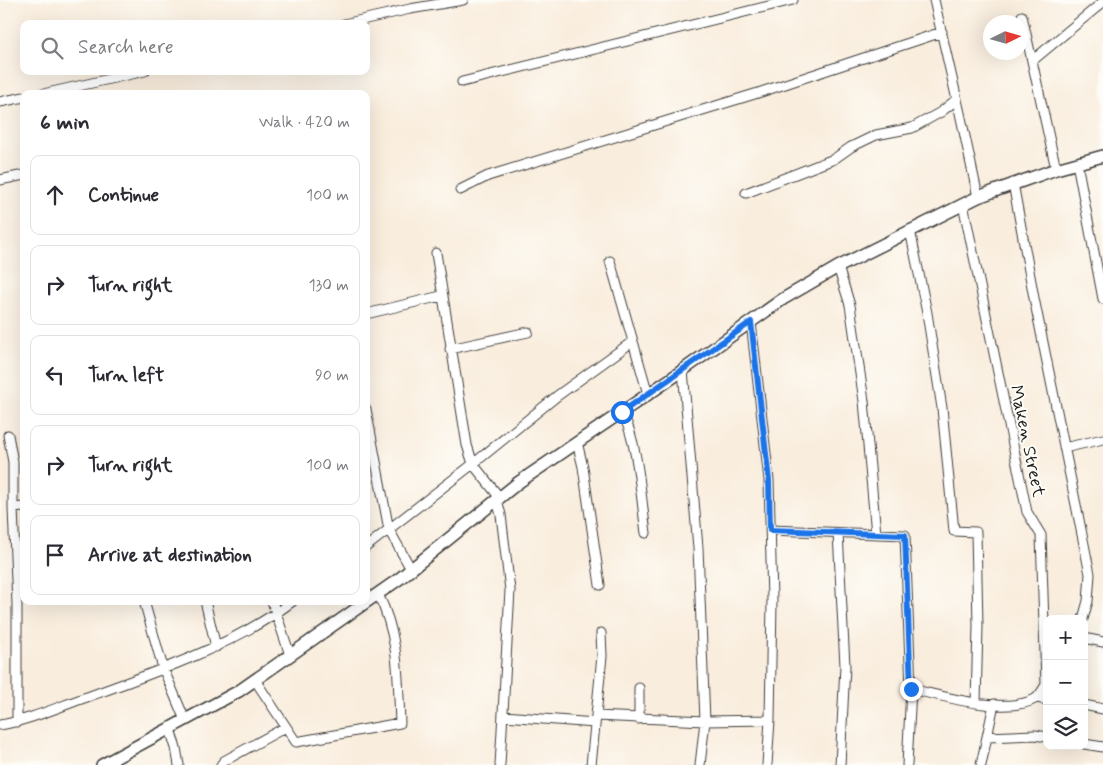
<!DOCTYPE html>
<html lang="en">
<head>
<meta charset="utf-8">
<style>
  :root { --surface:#fff; --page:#f2f2f3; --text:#2b2b33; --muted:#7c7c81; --line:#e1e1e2 }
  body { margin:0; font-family:Mynerve,sans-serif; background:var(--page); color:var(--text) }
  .controls { position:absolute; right:15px; bottom:15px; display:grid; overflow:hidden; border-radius:10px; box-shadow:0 5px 20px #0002 }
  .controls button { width:45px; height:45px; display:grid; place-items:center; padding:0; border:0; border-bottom:1px solid var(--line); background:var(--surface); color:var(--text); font:25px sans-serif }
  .compass { position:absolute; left:983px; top:15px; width:45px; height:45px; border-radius:50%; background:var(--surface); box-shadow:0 5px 20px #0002; rotate:85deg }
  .stop { position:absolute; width:15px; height:15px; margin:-11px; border:4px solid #1a73e8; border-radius:50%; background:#fff }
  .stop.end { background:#1a73e8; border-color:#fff; box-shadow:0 1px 5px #0008 }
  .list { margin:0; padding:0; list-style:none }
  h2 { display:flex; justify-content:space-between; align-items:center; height:65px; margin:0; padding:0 20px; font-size:21px }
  h2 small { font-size:16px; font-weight:400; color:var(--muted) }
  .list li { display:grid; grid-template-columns:32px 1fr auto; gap:15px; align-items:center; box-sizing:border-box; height:80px; margin:0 10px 10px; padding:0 10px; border:1px solid var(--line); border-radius:10px }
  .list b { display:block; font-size:19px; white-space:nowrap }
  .list em { font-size:16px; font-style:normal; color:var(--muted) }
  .icon { flex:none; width:28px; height:28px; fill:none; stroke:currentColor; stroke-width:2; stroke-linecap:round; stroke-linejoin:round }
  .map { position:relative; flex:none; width:1103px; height:765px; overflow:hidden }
  .search { position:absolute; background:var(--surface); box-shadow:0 5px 20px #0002; left:20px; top:20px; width:350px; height:55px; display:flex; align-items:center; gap:12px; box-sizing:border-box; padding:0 18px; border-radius:10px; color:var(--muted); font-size:19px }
  .panel { position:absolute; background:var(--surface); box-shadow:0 5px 20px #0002; left:20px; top:90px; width:350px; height:515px; border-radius:10px }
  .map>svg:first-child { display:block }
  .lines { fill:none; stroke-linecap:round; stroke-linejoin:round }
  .minor-casing { stroke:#3d3b39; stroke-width:11 }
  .tertiary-casing { stroke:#3d3b39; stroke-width:14 }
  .minor { stroke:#fff; stroke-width:9 }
  .tertiary { stroke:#fff; stroke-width:11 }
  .route { stroke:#1a73e8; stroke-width:6 }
  .labels { text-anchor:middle; stroke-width:4; stroke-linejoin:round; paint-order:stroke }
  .street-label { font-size:18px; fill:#1c1c1c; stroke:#fdfcf7 }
</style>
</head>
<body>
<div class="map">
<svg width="1103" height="765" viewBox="0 0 1103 765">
  <rect width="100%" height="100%" fill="#fdfcf7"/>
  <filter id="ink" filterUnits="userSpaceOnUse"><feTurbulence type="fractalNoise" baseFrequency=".02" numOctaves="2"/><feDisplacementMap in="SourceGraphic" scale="10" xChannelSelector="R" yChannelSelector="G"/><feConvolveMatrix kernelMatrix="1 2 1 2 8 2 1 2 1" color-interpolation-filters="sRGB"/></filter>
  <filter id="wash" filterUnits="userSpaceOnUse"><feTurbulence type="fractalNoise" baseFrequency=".0096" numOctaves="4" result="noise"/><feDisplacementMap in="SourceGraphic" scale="20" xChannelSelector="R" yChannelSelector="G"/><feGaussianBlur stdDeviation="1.12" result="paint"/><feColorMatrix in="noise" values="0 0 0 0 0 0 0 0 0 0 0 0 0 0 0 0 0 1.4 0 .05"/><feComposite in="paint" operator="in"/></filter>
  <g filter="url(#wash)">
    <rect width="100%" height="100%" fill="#f9eddd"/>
  </g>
  <g filter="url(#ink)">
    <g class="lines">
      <g class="minor-casing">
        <path id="minor" d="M934 0 960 113 978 197
          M1022 16 1032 61
          M344 24 410 9 463 0
          M462 82 793 0
          M43 94 145 71
          M0 102 24 97
          M1077 163 1103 299
          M1056 169 1032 61 1103 2
          M0 180 24 175
          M1013 183 1034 298 1090 574 1088 601 1083 619
          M460 190 488 176 758 93 942 32
          M746 193 834 159 851 147 876 135 912 128 941 112 957 99
          M963 204 1027 512 1041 535 1046 684
          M910 230 927 313 942 408 954 531 976 532 978 626 976 703
          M436 253 467 445 473 464 500 498
          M610 261 648 394
          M838 267 850 305 864 401 876 534
          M366 314 441 296
          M751 322 769 480 772 601 770 720 767 765
          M450 349 528 332
          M683 370 698 548 705 721 700 765
          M366 409 389 530 411 569
          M622 412C638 442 641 498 646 533
          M8 435 13 462V508
          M577 442 583 467 600 585
          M1064 448 1103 439
          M497 500 501 515 510 590 500 765
          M770 530 905 535 911 689 907 765
          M838 533 845 666 840 765
          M366 547 473 464 557 396 632 342
          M144 601 163 668 185 720
          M205 601 216 647
          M272 601 290 655
          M1084 638 1103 642
          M255 680 296 742 400 723C398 677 399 636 378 594
          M911 689C943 696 1005 715 1035 699 1040 696 1044 688 1047 683
          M1037 698 1047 700
          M1084 705 1103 709
          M504 716 595 723
          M596 716 705 721 770 720
          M639 719V688
          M17 722V604L13 508 24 507
          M0 725C30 720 58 707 87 697 157 672 234 645 293 601
          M170 729 176 748 179 765
          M987 737 1035 735 1047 737
          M1084 744 1103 747
          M221 765 224 761 286 727
          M591 765 602 656 601 633
          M981 765 994 704"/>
      </g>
      <g class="tertiary-casing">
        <path id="tertiary" d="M102 765 239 691 399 579 519 482 669 380 783 299 838 267 978 197 1056 169 1103 156"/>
      </g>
      <use href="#minor" class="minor"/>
      <use href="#tertiary" class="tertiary"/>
    </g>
  </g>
  <g class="lines" filter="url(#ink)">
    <path class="route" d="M622 412 751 322 769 480 770 530 905 535 911 689"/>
  </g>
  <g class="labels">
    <g class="street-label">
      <text transform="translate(1028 441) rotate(78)" y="6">Maken Street</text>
    </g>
  </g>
</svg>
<div class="controls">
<button>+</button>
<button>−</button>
<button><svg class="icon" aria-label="layers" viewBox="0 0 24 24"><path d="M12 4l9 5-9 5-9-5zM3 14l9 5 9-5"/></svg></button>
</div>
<svg class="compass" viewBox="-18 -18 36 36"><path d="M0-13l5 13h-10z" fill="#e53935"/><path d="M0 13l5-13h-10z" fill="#7c7c81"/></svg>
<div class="stop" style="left:622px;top:412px"></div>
<div class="stop end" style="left:911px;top:689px"></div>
<div class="search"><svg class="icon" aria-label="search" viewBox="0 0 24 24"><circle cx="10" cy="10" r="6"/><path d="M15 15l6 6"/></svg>Search here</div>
<section class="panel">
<h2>6 min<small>Walk · 420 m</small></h2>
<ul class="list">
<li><svg class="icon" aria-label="ahead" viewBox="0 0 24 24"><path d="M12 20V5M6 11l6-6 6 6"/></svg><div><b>Continue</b></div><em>100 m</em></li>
<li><svg class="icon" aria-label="right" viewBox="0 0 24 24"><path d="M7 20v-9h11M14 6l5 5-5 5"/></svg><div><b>Turn right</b></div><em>130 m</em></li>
<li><svg class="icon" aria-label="left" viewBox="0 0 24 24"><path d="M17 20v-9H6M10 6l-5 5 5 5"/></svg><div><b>Turn left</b></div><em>90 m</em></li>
<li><svg class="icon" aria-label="right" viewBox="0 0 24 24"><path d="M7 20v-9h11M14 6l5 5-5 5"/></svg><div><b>Turn right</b></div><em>100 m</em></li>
<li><svg class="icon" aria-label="arrive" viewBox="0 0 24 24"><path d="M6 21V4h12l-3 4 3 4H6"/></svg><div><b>Arrive at destination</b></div></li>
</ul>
</section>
</div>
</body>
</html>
